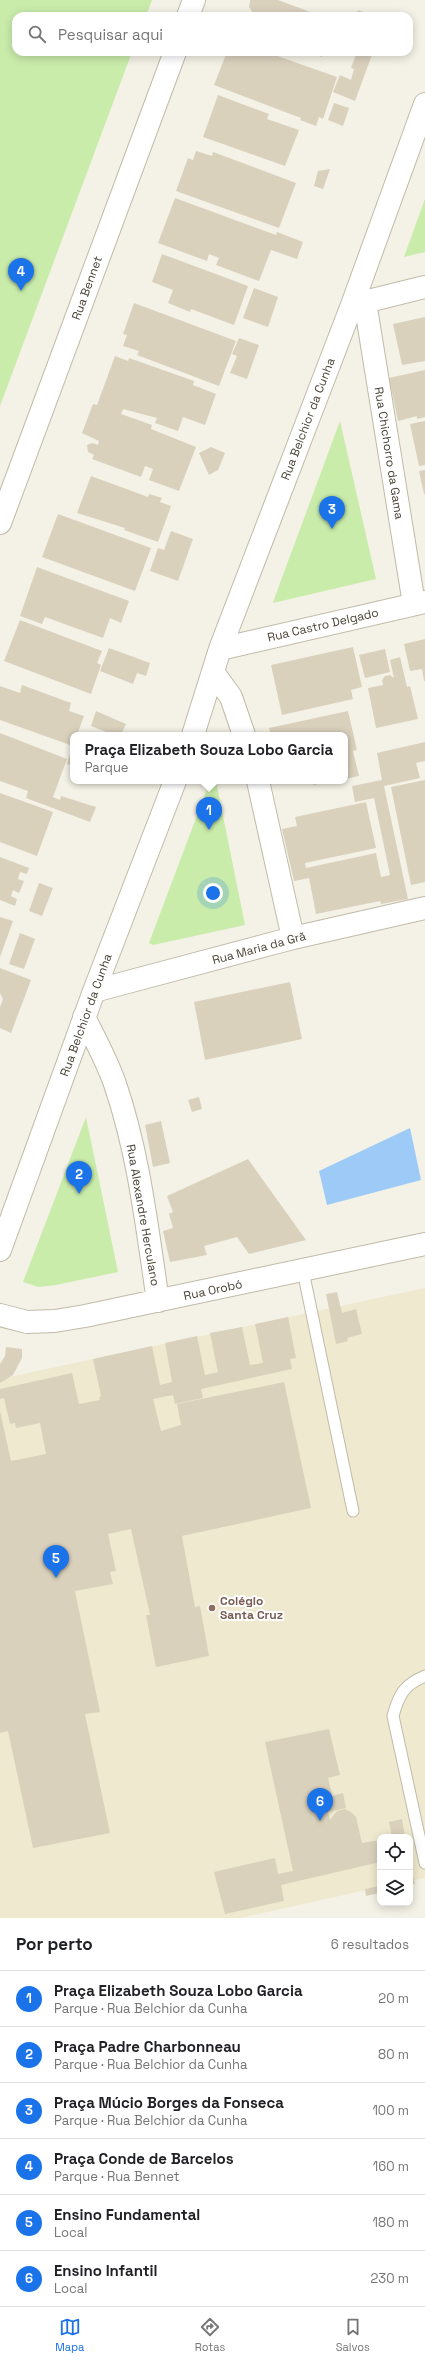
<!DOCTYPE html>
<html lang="pt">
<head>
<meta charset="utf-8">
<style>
  :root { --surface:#fff; --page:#f2f2f2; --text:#202124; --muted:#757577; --line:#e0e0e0; --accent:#1a73e8 }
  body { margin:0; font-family:"Space Grotesk",sans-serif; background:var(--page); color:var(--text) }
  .controls { position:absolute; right:12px; bottom:12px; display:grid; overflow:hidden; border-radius:8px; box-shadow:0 2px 10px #0003 }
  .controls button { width:36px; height:36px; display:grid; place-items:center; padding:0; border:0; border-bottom:1px solid var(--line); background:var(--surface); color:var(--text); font:20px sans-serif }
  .you { position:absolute; left:213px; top:893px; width:14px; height:14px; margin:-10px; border:3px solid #fff; border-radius:50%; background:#1a73e8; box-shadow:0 0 0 6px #1a73e833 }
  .badge { display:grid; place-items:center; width:26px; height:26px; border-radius:50%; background:var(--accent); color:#fff; font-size:13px; font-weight:700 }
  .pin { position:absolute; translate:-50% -33px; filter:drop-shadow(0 1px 2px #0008) }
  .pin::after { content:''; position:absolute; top:21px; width:14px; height:12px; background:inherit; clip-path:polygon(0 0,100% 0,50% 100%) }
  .popup { position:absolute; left:70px; top:732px; width:278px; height:52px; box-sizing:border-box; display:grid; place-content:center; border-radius:8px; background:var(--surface); filter:drop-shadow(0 1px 3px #0005); font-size:13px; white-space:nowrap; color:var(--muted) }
  .popup b { font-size:15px; color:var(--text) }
  .popup::after { content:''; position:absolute; left:50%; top:100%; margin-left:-8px; border:8px solid transparent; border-top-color:var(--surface) }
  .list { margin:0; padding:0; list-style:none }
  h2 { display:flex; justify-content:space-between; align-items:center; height:52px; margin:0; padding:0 16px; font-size:17px }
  h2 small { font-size:13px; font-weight:400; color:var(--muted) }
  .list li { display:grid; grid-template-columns:26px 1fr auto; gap:12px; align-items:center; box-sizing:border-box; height:56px; padding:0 16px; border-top:1px solid var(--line) }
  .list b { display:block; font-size:15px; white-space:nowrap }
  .list p { margin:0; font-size:13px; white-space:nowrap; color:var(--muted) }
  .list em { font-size:13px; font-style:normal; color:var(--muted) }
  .icon { flex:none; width:22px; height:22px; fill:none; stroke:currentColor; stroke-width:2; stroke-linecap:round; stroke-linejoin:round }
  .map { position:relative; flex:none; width:425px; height:1918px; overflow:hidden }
  .search { position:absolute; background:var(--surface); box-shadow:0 2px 10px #0003; left:12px; right:12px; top:12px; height:44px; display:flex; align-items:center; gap:10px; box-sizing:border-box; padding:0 14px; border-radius:12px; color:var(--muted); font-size:15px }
  .sheet { height:388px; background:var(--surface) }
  nav { display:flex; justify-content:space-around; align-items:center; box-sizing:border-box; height:56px; border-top:1px solid var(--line); background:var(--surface); font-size:11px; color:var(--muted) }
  nav a { display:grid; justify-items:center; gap:2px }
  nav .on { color:var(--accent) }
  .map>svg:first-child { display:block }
  .education { fill:#efe9cf }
  .green { fill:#c9ecab }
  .water { fill:#9dcaf6 }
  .building { fill:#dad1bd }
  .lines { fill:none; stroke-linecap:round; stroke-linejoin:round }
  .lane-casing { stroke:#c1baa8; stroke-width:13 }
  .street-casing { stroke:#c1baa8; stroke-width:24 }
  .lane { stroke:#fff; stroke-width:11 }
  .street { stroke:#fff; stroke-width:22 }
  .education-dot { fill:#8d6e63; stroke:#fff; stroke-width:1.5 }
  .labels { text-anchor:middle; stroke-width:4; stroke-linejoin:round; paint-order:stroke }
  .street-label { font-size:12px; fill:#484235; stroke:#fff }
  .education-label { font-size:12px; font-weight:bold; fill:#785e54; stroke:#fff; text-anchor:start }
</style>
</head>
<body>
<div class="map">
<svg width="425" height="1918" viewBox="0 0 425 1918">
  <rect width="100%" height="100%" fill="#f4f1e6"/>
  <path class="education" d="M425 1288V1878L410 1881V1837H380V1887L240 1918H0V1379Z"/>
  <path class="green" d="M0 0H152L146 16H16V52H132L0 406Z
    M425 199V252L404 257Z
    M340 421 376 579 273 603 276 594Z
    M210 781H216L245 925 153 945 149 943Z
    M86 1117 118 1272 56 1285 38 1287 23 1282Z"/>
  <path class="water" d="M410 1128 421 1180 327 1205 319 1171Z"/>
  <path class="building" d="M250 0H278L321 16H255L249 7Z
    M358 10 374 16H356Z
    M227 52H266L337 77 323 119 319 117 316 126 300 120 301 118 214 85Z
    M309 52H324L322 57Z
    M357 52H373L355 101 333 92 340 75 351 80 354 69 351 68Z
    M218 95 269 114 267 119 299 130 285 166 203 137Z
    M334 103 349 108 343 126 328 120Z
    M196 151 212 156 213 152 296 183 279 228 176 191 188 158 193 160Z
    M330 169 323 189 314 186 318 171Z
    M175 198 276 235 277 232 303 242 297 259 271 250 259 281 216 265 219 258 209 254 207 261 158 243Z
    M162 254 248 286 234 325 191 309 190 312 168 303 173 290 152 282Z
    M254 288 278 297 268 327 243 318Z
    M134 303 236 341 219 386 137 355 139 351 123 346 127 335 123 334Z
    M425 317V361L402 365 393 324Z
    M239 338 259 345 247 379 230 373 237 356 232 354Z
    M115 356 128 361 129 358 194 381 193 385 216 394 205 425 183 417 178 431 155 423 157 418 123 409 121 414 152 425 151 429 196 447 179 491 149 480 153 469 145 466 141 477 92 459 94 455 88 452 87 445 92 443 98 445 99 441 82 433 93 404 97 405Z
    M425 370V417L417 419V416L398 421 389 378Z
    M425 421V465L419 466 410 424Z
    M211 447 225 453 218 470 209 475 199 453Z
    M425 470V494H424L419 471Z
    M91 476 148 497 149 494 162 498 160 502 171 506 158 542 124 530 125 528 77 513Z
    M58 514 151 548 135 591 42 557Z
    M171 531 193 539 178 581 150 571 158 548 164 550Z
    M37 567 129 601 121 623 110 618 103 638 45 617 42 624 20 616Z
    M20 620 102 651 97 663 101 665 91 694 4 661Z
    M425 639V681H424L422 669 410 671 404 644Z
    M353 647 362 687 351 690 353 699 282 715 271 665Z
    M109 648 150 663 146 676 137 673 133 684 100 671Z
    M385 649 390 672 365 678 359 655Z
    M400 657 407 687 410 686 418 719 376 728 368 688 383 685 382 680 385 676 390 675 394 678 390 660Z
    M22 685 71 703 69 711 84 716 77 735H73V746L0 720V686L20 693Z
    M96 711 126 724 121 735H114L91 726Z
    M348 711 357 750 353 751 359 776 345 779V735H271L269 728Z
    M0 733 67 759 53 797 60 800 61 796 96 807 90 822 26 798 28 791 0 781Z
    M425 742V761L416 763 420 778 384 786 408 899 381 904 380 901 316 914 309 878 294 881 282 829 297 826 295 817 366 802 376 848 305 863 306 868 376 853 381 877 390 875 374 798 355 802 352 786 382 780 377 753Z
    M70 754 73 755V766L67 764Z
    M425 780V882L411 885 391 787Z
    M313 781H330V782L313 785Z
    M0 793 53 812 37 856 0 842Z
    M0 857 29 868 27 874 20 872 18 879 24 881 19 893 13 890 11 896 17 899 15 906 0 900Z
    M39 883 53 888 42 916 29 911Z
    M0 917 13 921 0 957Z
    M20 933 35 939 24 969 9 964Z
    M0 968 31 980 11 1033 0 1028V1007L3 999 0 993Z
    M290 982 302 1039 205 1060 194 1002Z
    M199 1097 202 1109 192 1112 188 1100Z
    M161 1121 170 1163 153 1167 145 1125Z
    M248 1159 306 1240 249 1254 237 1237 204 1246 207 1255 170 1262 163 1231 173 1228 169 1214 173 1212 167 1196Z
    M337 1292 342 1313 356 1309 362 1334 347 1338 348 1341 336 1344 326 1294Z
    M288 1317 296 1358 290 1359 292 1369 201 1389 203 1398 175 1404 173 1395 153 1399 161 1431 181 1425 177 1404 284 1382 311 1508 182 1536 195 1607 200 1606 209 1656 156 1667 146 1615H150L131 1529 108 1534 116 1571 110 1572 113 1584 75 1591 100 1712 85 1714 110 1833 33 1848 8 1731 0 1733V1411L11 1461 46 1454 40 1423 16 1428 15 1423 10 1424 4 1398 0 1399V1389L72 1373 79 1404 100 1400 99 1397 101 1396 93 1359 152 1346 160 1385 172 1382 165 1343 197 1336 205 1375 218 1372 210 1333 242 1327 250 1365 263 1363 255 1324Z
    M6 1347 22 1349V1358L13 1375 0 1383V1364L5 1356Z
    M329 1729 340 1775 328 1778 332 1796 343 1793 346 1808 328 1812 330 1820 337 1811 345 1809 351 1812 356 1817 362 1843 380 1840V1862L281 1885 284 1901 225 1914 214 1872 275 1858 278 1874 293 1871 265 1742Z
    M402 1819 405 1837H392L389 1822Z
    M410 1866 415 1884 410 1885Z
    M380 1886V1893L366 1896 365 1889Z"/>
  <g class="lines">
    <g class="lane-casing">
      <path id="lane" d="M303 1271 353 1511
        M425 1676C404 1685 399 1694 393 1716L425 1863"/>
    </g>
    <g class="street-casing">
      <path id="street" d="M188 16 194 0
        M365 302 414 604
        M352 305 425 287
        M0 523 175 52
        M220 649 425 602
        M213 672 231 697 244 735
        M193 735 220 649 352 305 425 104
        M258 781 293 938
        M94 991 293 938 425 908
        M84 1017C95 1039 107 1061 115 1084 139 1154 147 1228 158 1301
        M0 1250 94 991 175 781
        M0 1315 27 1322 55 1321 85 1316 425 1244"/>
    </g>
    <use href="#lane" class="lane"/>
    <use href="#street" class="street"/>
  </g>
  <circle class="education-dot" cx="212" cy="1608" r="4"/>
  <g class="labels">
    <g class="street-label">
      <text transform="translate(87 288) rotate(-70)" y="4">Rua Bennet</text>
      <text transform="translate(308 419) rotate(-69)" y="4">Rua Belchior da Cunha</text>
      <text transform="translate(389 453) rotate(81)" y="4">Rua Chichorro da Gama</text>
      <text transform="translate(323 625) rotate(-13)" y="4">Rua Castro Delgado</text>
      <text transform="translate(259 948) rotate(-15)" y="4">Rua Maria da Grã</text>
      <text transform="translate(86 1015) rotate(-70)" y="4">Rua Belchior da Cunha</text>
      <text transform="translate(143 1215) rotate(80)" y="4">Rua Alexandre Herculano</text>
      <text transform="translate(213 1290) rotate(-12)" y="4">Rua Orobó</text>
    </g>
    <g class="education-label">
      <text x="220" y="1605">Colégio<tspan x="220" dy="14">Santa Cruz</tspan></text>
    </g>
  </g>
</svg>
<div class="controls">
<button><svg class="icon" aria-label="locate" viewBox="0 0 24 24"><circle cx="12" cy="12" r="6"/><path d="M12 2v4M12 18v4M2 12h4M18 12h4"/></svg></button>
<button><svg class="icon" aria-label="layers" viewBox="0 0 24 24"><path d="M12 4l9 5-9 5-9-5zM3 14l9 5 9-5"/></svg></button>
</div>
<div class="you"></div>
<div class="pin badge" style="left:209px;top:830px">1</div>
<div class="popup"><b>Praça Elizabeth Souza Lobo Garcia</b>Parque</div>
<div class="pin badge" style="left:79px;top:1194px">2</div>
<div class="pin badge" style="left:332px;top:529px">3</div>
<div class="pin badge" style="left:21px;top:291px">4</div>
<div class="pin badge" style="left:56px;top:1578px">5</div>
<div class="pin badge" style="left:320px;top:1821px">6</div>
<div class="search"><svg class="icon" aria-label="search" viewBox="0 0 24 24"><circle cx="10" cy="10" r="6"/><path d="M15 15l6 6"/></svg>Pesquisar aqui</div>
</div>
<section class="sheet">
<h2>Por perto<small>6 resultados</small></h2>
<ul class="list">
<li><span class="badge">1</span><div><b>Praça Elizabeth Souza Lobo Garcia</b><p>Parque · Rua Belchior da Cunha</p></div><em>20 m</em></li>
<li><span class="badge">2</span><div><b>Praça Padre Charbonneau</b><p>Parque · Rua Belchior da Cunha</p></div><em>80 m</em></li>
<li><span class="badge">3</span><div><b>Praça Múcio Borges da Fonseca</b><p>Parque · Rua Belchior da Cunha</p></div><em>100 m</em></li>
<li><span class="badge">4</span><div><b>Praça Conde de Barcelos</b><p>Parque · Rua Bennet</p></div><em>160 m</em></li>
<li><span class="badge">5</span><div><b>Ensino Fundamental</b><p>Local</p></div><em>180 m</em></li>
<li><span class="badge">6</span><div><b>Ensino Infantil</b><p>Local</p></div><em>230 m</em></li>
</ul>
</section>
<nav>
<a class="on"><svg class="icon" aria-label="map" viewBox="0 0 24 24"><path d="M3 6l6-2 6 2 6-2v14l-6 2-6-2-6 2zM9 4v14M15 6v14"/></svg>Mapa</a>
<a><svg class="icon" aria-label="directions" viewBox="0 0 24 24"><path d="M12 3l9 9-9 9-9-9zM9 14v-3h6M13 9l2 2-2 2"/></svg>Rotas</a>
<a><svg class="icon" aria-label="saved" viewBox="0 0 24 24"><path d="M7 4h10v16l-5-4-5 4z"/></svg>Salvos</a>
</nav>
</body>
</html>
